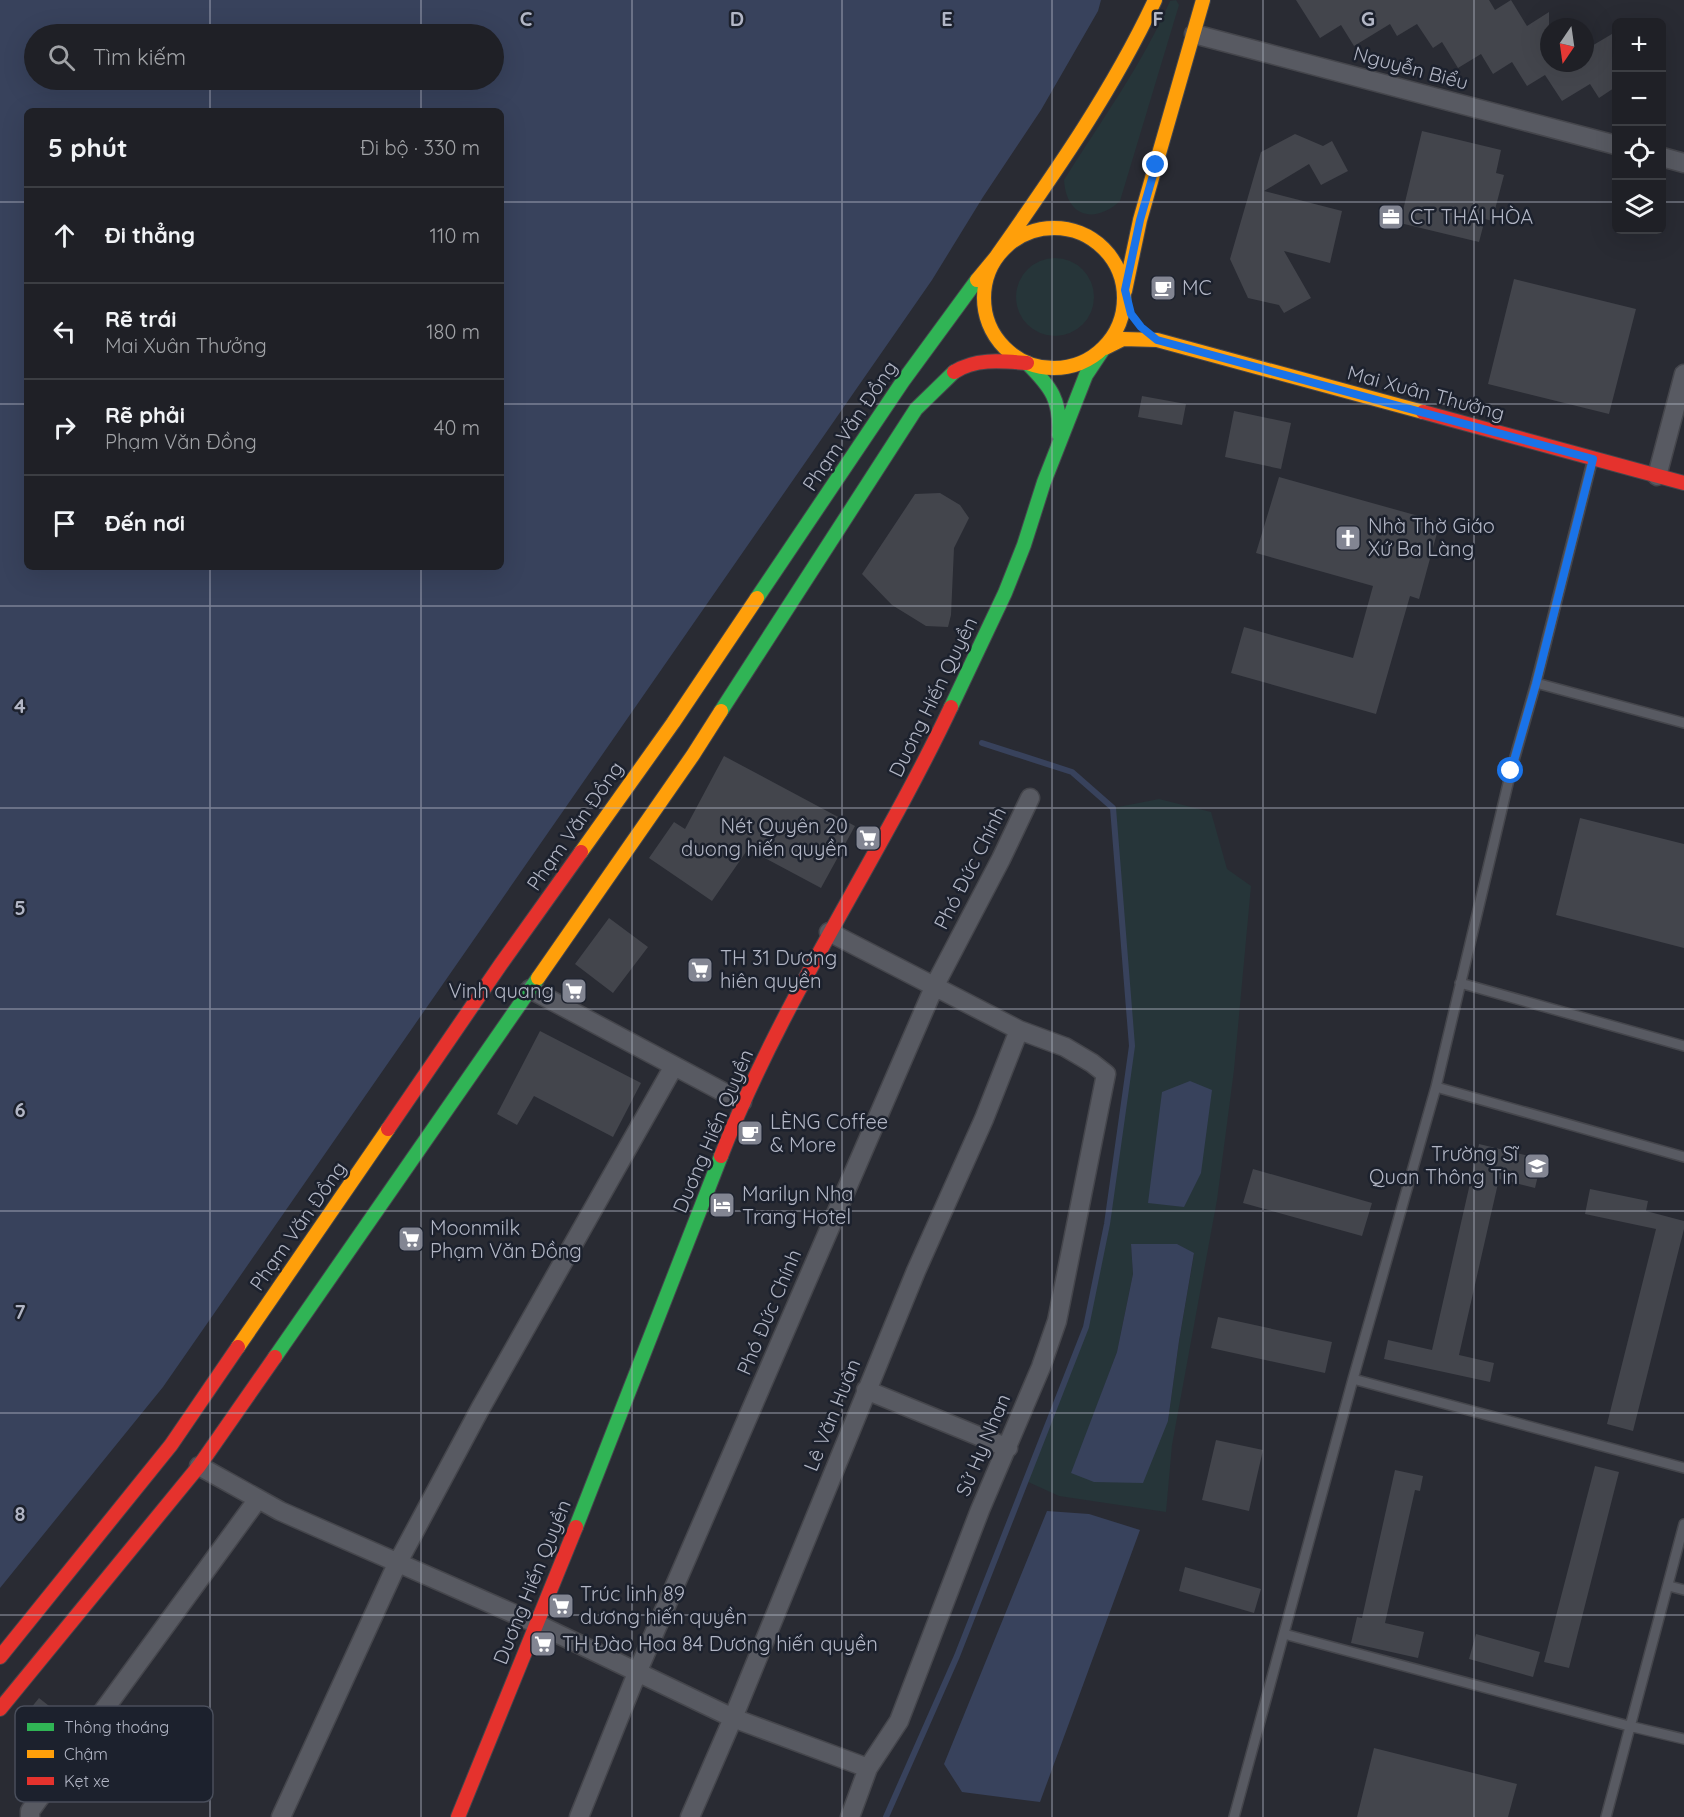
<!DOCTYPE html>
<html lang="vi">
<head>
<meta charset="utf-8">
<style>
  :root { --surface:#1f2026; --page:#27282e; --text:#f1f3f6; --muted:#a1a3a7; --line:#3c3e43 }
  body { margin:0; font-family:Quicksand,sans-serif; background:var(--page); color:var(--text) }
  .controls { position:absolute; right:18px; top:18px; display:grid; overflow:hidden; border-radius:9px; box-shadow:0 6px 24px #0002 }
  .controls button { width:54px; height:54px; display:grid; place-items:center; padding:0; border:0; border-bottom:2px solid var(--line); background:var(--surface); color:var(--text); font:30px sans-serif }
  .compass { position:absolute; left:1540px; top:18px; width:54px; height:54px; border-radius:50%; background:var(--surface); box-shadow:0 6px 24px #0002; rotate:193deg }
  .stop { position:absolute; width:18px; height:18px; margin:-14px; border:4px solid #1a73e8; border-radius:50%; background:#fff }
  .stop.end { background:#1a73e8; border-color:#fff; box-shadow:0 2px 6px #0008 }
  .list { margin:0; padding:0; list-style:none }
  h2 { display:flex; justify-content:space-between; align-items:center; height:78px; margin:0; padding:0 24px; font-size:26px }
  h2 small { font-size:20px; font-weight:400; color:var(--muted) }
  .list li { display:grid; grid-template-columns:39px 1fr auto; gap:18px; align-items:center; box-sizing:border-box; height:96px; padding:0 24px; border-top:2px solid var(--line) }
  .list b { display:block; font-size:22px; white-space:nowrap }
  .list p { margin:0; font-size:20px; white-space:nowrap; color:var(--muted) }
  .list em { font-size:20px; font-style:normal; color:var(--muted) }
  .icon { flex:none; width:33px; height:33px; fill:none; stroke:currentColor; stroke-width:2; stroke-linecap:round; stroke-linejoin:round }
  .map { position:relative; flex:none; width:1684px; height:1817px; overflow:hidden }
  .search { position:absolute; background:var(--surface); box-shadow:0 6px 24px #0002; left:24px; top:24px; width:480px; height:66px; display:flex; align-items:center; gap:15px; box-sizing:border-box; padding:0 21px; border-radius:33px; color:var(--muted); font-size:22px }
  .panel { position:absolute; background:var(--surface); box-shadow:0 6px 24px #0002; left:24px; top:108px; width:480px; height:462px; border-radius:9px }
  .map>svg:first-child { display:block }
  .green { fill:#263539; fill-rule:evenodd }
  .water { fill:#38425c; fill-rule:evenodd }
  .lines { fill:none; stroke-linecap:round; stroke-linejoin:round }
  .stream { stroke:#38425c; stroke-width:6 }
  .building { fill:#43454c }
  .lane-casing { stroke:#45464c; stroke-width:12 }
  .street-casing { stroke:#45464c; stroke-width:21 }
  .fast-casing { stroke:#45464c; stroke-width:16 }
  .slow-casing { stroke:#45464c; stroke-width:16 }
  .jam-casing { stroke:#45464c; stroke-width:16 }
  .lane { stroke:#585a62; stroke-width:9 }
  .street { stroke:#585a62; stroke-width:18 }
  .fast { stroke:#30b455; stroke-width:14 }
  .slow { stroke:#ff9f0a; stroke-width:14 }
  .jam { stroke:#e5322d; stroke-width:14 }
  .route { stroke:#1a73e8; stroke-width:8 }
  .grid { fill:none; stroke:#b2b6c5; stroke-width:1.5; stroke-opacity:0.55 }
  .labels { text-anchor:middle; stroke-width:5; stroke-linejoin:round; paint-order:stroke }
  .street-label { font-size:20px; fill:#b2b6c5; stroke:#1c212d }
  .poi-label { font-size:20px; fill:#b2b6c5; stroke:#1c212d; text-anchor:start }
  .key { fill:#1c212d; stroke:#494e5b; stroke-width:1.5 }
  .key-label { font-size:16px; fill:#b2b6c5 }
  .grid-label { font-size:20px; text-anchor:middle; font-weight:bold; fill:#b2b6c5; stroke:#1c212d; stroke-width:5; stroke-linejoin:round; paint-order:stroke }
</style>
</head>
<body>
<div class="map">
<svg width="1684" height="1817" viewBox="0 0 1684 1817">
  <rect width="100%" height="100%" fill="#292b33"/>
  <path class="green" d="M1176 0 1179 5 1120 201C1094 225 1066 216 1064 180 1101 121 1142 65 1170 1Z
    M1016 297a39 39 0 1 1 78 0a39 39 0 1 1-78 0Z
    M1159 799 1211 812 1227 869 1251 886 1234 1070 1217 1200 1172 1445 1166 1512 1059 1496 1026 1481 1086 1327 1107 1224 1132 1046 1113 808ZM1131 1244H1177L1194 1254 1179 1341 1168 1421 1072 1473 1117 1352 1133 1274Z"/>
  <path class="water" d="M0 0H1101L1098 11 1041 110 983 197 932 280 163 1387 0 1588ZM494 34V80H34V34ZM27 111H501V567H27Z
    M1190 1081 1212 1090 1201 1173 1184 1207 1148 1203 1162 1092Z
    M1131 1244H1177L1194 1253 1179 1341 1168 1421 1143 1483 1094 1482 1071 1473 1117 1352 1133 1274Z
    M1047 1511 1089 1514 1140 1530 1040 1802 962 1792 944 1764Z"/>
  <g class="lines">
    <path class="stream" d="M886 1817 957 1656 1086 1327 1107 1224 1132 1046 1113 808 1072 772 982 743"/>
  </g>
  <path class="building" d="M1296 0H1489L1495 10 1511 0 1527 26 1549 12V63H1585V50L1617 31V86L1599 98 1590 84 1562 101 1545 75 1527 86 1512 62 1493 74 1481 54 1458 68 1442 42 1433 48 1417 24 1397 36 1390 24 1354 46 1341 25 1320 38Z
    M1422 131 1501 150 1496 173 1504 175 1492 221 1485 219 1479 242 1400 223Z
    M1295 134 1323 146 1332 141 1348 171 1321 185 1309 164 1264 191 1342 211 1330 263 1284 251 1311 298 1284 313 1279 305 1248 298 1230 259 1261 152Z
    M1514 279 1636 309 1609 414 1488 384Z
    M1142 396 1186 404 1182 425 1138 417Z
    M1234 411 1291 423 1281 469 1225 457Z
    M1279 477 1440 522 1419 599 1410 596 1376 714 1231 673 1244 627 1353 658 1373 586 1256 553Z
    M940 493 960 505 969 518 954 548 951 615 948 627 926 626 892 605 862 574 915 494Z
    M724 756 855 826 821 888 748 849 712 901 649 858 674 822 685 829Z
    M1580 818 1684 844V948L1556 915Z
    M609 918 648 947 613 993 575 964Z
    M540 1031 641 1083 613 1137 534 1096 517 1125 497 1114Z
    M1479 1144 1542 1159 1535 1188 1499 1179 1459 1355 1494 1363 1490 1382 1384 1359 1388 1340 1432 1350Z
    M1253 1169 1372 1203 1362 1236 1243 1203Z
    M1590 1189 1648 1201 1646 1211 1684 1221V1229L1633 1431 1607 1424 1656 1229 1585 1214Z
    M1218 1317 1332 1342 1325 1373 1211 1348Z
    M1216 1440 1263 1450 1249 1511 1202 1500Z
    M1595 1466 1619 1472 1569 1668 1544 1662Z
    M1395 1470 1423 1476 1420 1491 1415 1490 1385 1623 1424 1632 1418 1658 1351 1643 1357 1617 1362 1618Z
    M1185 1567 1261 1589 1254 1613 1179 1591Z
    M1476 1634 1540 1652 1533 1677 1469 1659Z
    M39 1698 77 1728 57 1755 18 1724Z
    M1374 1748 1517 1784 1508 1817H1357Z"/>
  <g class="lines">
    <g class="lane-casing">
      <path id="lane" d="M1536 683 1684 723
        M1460 983 1684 1046
        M1436 1087 1684 1157
        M1353 1379 1684 1468
        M1669 1586 1684 1590
        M1284 1634 1629 1726 1684 1739
        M1234 1817 1353 1379 1436 1087 1511 771 1536 683 1592 462
        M1606 1817 1684 1524"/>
    </g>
    <g class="street-casing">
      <path id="street" d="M1194 34 1616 145
        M1662 157 1684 163
        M1657 476 1684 374
        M829 932 1019 1030 1065 1047 1092 1063 1106 1074 1057 1321 1041 1367 980 1510 899 1721 868 1768 850 1817
        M530 989 742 1102
        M866 1390 1008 1448
        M199 1466 280 1511 535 1623 733 1718 868 1768
        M30 1817V1811L258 1499
        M281 1817 397 1564 480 1409 674 1066
        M579 1817 637 1673 935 985 1001 859 1030 798
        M690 1817 733 1718 916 1271 984 1119 1019 1030"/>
    </g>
    <g class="fast-casing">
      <path id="fast" d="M1027 363C1051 387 1061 400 1059 435
        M757 598 903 381 977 280
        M951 707 1005 593 1024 545 1044 482 1086 375 1104 348
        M721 711 916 409 954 372
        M275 1357 538 978
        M576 1527 721 1156"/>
    </g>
    <g class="slow-casing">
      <path id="slow" d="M984 298a70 70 0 1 1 140 0a70 70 0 1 1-140 0Z
        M977 280 996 257C1054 174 1112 92 1155 0
        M1125 291 1140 220 1203 0
        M1105 348 1123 339 1157 340 1423 412
        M581 852 673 723 757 598
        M538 978 693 755 721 711
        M238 1347 388 1129"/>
    </g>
    <g class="jam-casing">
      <path id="jam" d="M954 372C976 358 1002 361 1027 363
        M1423 412 1684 483
        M388 1129 501 964 581 852
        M721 1156C782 999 879 859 951 707
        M0 1657 171 1445 238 1347
        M0 1709 199 1466 275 1357
        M458 1817 576 1527"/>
    </g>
    <use href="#lane" class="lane"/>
    <use href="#street" class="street"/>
    <use href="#fast" class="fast"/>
    <use href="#slow" class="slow"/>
    <use href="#jam" class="jam"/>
  </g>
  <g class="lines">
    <path class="route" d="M1156 165 1140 220 1125 290 1131 314 1141 327 1157 340 1593 459 1536 684 1511 771"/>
  </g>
  <path class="grid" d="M210 0V34M421 0V34M632 0V1817M842 0V1817M1052 0V1817M1263 0V1817M1474 0V1817M210 80V111M421 80V111M0 202H27M501 202H1616M1662 202H1684M0 404H27M501 404H1684M210 567V1817M421 567V1817M0 606H1684M0 808H1684M0 1009H1684M0 1211H1684M0 1413H1684M0 1615H1684"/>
  <defs>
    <g id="office-square" transform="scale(1.35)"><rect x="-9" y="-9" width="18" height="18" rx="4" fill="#828592" stroke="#1c212d"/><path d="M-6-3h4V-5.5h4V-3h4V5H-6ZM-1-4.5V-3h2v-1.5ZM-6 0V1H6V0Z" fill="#fff"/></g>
    <g id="cafe-square" transform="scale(1.35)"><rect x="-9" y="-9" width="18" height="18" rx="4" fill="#828592" stroke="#1c212d"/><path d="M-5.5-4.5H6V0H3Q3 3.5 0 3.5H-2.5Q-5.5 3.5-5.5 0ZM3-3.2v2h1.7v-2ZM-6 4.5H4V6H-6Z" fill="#fff"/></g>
    <g id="church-square" transform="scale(1.35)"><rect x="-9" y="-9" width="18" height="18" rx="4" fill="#828592" stroke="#1c212d"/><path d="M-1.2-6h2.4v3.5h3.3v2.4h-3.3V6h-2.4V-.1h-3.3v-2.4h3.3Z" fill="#fff"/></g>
    <g id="supermarket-square" transform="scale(1.35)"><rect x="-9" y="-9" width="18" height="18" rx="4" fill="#828592" stroke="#1c212d"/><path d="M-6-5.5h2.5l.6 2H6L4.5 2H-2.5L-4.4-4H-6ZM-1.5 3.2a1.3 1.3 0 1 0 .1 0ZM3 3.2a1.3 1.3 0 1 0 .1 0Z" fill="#fff"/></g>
    <g id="university-square" transform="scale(1.35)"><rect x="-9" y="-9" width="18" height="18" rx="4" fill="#828592" stroke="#1c212d"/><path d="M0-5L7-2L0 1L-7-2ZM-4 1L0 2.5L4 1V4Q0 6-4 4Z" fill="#fff"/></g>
    <g id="hotel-square" transform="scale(1.35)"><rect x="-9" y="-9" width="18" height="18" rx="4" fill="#828592" stroke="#1c212d"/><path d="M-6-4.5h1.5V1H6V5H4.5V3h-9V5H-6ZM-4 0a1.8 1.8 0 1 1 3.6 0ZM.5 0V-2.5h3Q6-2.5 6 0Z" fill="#fff"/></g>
  </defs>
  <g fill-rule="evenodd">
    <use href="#office-square" x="1391" y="217"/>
    <use href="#cafe-square" x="1163" y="288"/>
    <use href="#church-square" x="1348" y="538"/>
    <use href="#supermarket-square" x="868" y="838"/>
    <use href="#supermarket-square" x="700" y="970"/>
    <use href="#supermarket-square" x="574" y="991"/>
    <use href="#cafe-square" x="750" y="1133"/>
    <use href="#university-square" x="1537" y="1166"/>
    <use href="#hotel-square" x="722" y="1205"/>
    <use href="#supermarket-square" x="411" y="1239"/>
    <use href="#supermarket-square" x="561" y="1606"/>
    <use href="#supermarket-square" x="543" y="1644"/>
  </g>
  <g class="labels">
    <g class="street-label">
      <text transform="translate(1411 68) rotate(15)" y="7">Nguyễn Biểu</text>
      <text transform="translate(1426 393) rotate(15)" y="7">Mai Xuân Thưởng</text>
      <text transform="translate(850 426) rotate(-56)" y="7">Phạm Văn Đồng</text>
      <text transform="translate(933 697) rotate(-64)" y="7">Duơng Hiến Quyền</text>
      <text transform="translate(575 826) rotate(-55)" y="7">Phạm Văn Đồng</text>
      <text transform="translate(970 868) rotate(-63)" y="7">Phó Đức Chính</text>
      <text transform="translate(713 1131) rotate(-67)" y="7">Duơng Hiến Quyền</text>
      <text transform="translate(298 1226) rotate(-55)" y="7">Phạm Văn Đồng</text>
      <text transform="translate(769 1312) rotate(-67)" y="7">Phó Đức Chính</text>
      <text transform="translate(832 1415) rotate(-68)" y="7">Lê Văn Huân</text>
      <text transform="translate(983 1445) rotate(-67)" y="7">Sử Hy Nhan</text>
      <text transform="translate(532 1582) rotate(-68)" y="7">Duơng Hiến Quyền</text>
    </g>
    <g class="poi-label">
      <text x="1410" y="224">CT THÁI HÒA</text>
      <text x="1182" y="295">MC</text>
      <text x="1368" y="533">Nhà Thờ Giáo<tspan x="1368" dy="23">Xứ Ba Làng</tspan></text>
      <text x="848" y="833" text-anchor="end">Nét Quyên 20<tspan x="848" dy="23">duong hiến quyền</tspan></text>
      <text x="720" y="965">TH 31 Dương<tspan x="720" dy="23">hiên quyền</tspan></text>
      <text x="554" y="998" text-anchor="end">Vinh quang</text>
      <text x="770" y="1129">LÈNG Coffee<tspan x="770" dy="23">&amp; More</tspan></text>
      <text x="1518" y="1161" text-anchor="end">Trường Sĩ<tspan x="1518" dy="23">Quan Thông Tin</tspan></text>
      <text x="742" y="1201">Marilyn Nha<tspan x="742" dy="23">Trang Hotel</tspan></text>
      <text x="430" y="1235">Moonmilk<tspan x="430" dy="23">Phạm Văn Đồng</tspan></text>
      <text x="580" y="1601">Trúc linh 89<tspan x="580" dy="23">dương hiến quyền</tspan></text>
      <text x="562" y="1651">TH Đào Hoa 84 Dương hiến quyền</text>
    </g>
  </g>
  <rect x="15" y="1706" width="198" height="96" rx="9" class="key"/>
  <rect x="27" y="1723" width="27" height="8" fill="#30b455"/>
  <rect x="27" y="1750" width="27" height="8" fill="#ff9f0a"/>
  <rect x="27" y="1777" width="27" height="8" fill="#e5322d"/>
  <g class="key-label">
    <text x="64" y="1733">Thông thoáng</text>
    <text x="64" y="1760">Chậm</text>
    <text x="64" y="1787">Kẹt xe</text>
  </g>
  <g class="grid-label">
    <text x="526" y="26">C</text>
    <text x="737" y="26">D</text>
    <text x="947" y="26">E</text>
    <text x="1158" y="26">F</text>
    <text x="1368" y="26">G</text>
    <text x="20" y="713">4</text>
    <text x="20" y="915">5</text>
    <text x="20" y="1117">6</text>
    <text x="20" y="1319">7</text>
    <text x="20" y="1521">8</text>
  </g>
</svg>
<div class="controls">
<button>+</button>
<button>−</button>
<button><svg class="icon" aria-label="locate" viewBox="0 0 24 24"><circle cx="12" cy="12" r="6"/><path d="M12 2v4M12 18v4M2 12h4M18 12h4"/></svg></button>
<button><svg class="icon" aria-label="layers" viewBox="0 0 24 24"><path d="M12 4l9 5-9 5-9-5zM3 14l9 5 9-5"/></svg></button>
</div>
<svg class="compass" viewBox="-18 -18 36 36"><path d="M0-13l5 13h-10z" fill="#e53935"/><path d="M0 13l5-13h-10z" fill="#a1a3a7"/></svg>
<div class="stop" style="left:1511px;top:771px"></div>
<div class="stop end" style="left:1156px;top:165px"></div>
<div class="search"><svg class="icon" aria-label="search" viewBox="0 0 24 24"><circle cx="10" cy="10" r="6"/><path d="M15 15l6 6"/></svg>Tìm kiếm</div>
<section class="panel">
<h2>5 phút<small>Đi bộ · 330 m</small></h2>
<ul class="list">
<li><svg class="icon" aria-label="ahead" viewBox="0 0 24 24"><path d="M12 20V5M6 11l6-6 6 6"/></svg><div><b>Đi thẳng</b></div><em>110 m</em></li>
<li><svg class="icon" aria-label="left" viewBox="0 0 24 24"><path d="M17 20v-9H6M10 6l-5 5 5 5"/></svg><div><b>Rẽ trái</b><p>Mai Xuân Thưởng</p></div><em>180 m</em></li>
<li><svg class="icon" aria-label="right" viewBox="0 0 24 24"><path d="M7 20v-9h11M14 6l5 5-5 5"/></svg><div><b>Rẽ phải</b><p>Phạm Văn Đồng</p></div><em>40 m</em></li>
<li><svg class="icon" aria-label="arrive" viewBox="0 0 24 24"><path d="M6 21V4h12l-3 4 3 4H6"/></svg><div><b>Đến nơi</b></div></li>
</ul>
</section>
</div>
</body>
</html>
